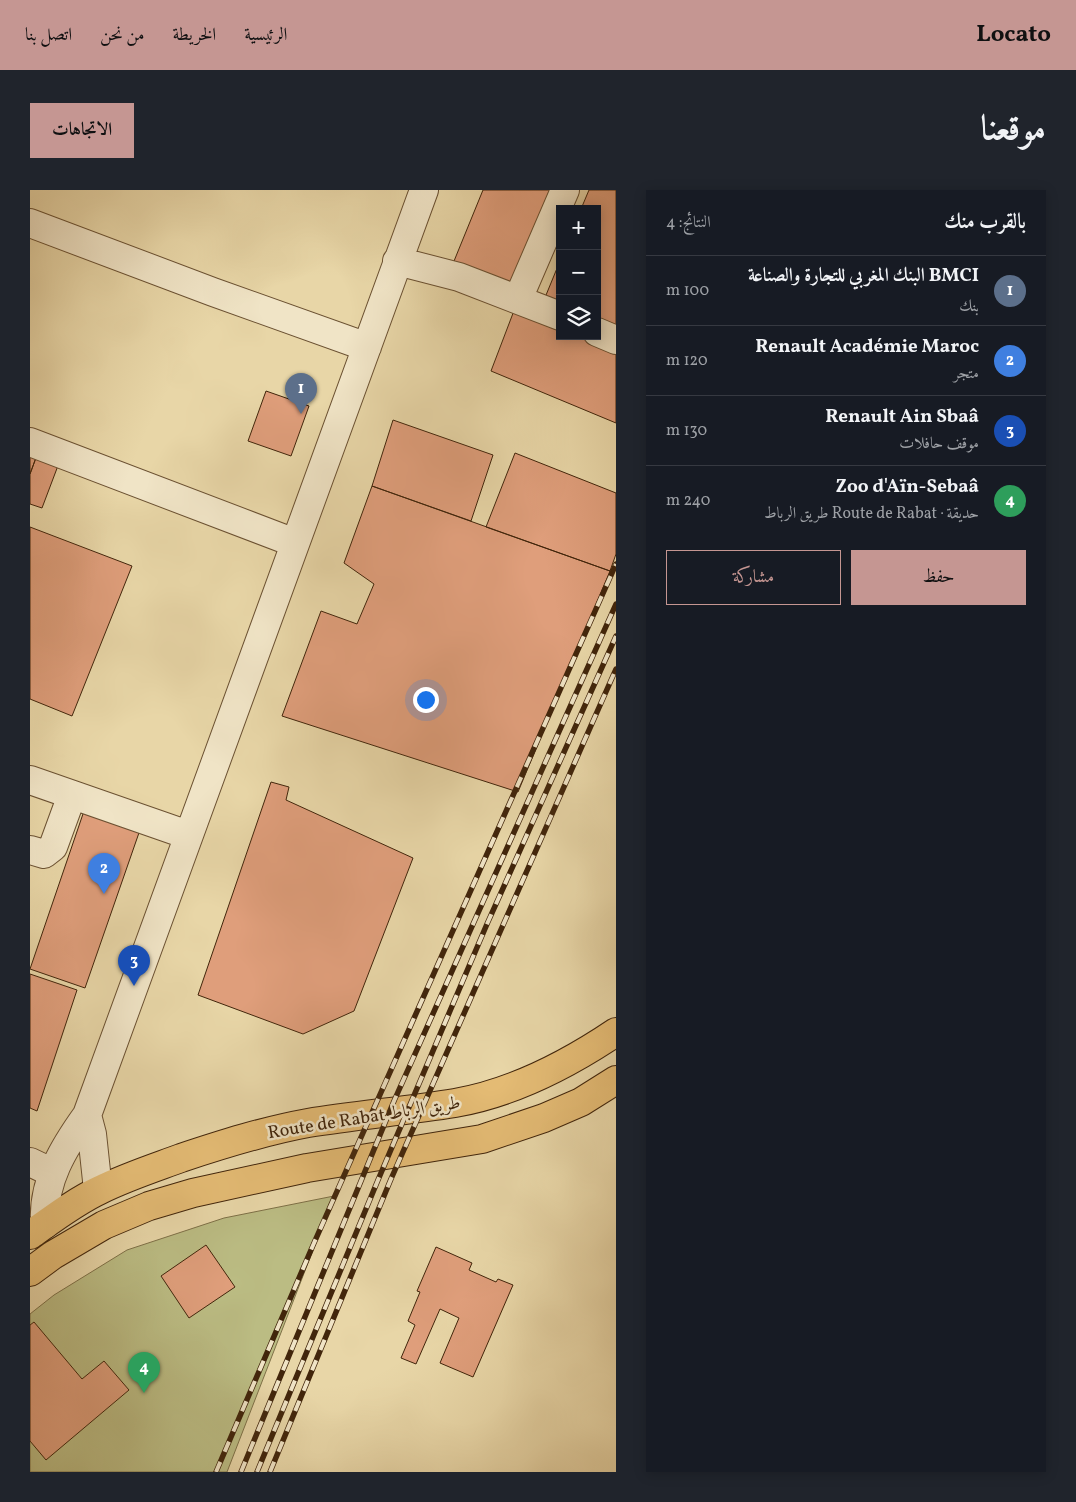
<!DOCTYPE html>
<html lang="ar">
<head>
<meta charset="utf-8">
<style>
  :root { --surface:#171b24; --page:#20242c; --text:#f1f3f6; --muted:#9ea1a6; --line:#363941; --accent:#c59692 }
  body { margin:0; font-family:Vollkorn,Amiri,serif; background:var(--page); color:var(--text); direction:rtl }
  .controls { position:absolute; right:15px; top:15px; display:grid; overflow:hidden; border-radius:0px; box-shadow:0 2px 12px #0003 }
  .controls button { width:45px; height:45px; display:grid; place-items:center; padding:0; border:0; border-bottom:1px solid var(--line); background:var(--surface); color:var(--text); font:25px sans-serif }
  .you { position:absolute; left:395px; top:509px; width:18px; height:18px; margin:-12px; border:4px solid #fff; border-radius:50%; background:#1a73e8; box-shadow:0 0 0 8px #1a73e833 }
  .badge { display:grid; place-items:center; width:32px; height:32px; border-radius:50%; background:var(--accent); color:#fff; font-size:16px; font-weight:700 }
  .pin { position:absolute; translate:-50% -41px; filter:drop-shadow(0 1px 2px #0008) }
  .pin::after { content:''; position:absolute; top:26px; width:18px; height:15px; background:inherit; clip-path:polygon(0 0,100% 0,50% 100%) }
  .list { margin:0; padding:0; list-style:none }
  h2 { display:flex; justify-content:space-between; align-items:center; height:65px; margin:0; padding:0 20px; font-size:21px }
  h2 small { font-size:16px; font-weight:400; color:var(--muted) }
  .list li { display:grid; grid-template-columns:32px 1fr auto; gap:15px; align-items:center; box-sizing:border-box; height:70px; padding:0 20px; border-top:1px solid var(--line) }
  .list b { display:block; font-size:19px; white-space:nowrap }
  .list p { margin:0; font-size:16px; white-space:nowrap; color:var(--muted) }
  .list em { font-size:16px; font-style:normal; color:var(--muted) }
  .actions { display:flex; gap:10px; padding:15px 20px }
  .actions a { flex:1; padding:11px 0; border:1px solid var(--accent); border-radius:0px; text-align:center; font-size:18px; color:var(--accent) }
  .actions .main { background:var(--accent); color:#111 }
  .icon { flex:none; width:28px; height:28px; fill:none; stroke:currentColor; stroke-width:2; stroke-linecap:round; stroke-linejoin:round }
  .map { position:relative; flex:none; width:586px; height:1282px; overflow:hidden; direction:ltr; border-radius:0px }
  header { display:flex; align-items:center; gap:30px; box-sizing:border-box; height:70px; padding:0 25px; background:var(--accent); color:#111 }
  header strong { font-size:24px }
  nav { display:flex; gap:28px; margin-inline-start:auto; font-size:18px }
  .intro { display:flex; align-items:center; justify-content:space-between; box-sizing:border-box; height:120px; padding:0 30px }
  h1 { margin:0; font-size:35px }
  .button { padding:12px 22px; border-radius:0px; background:var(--accent); color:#111; font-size:18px; font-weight:700 }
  main { display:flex; gap:30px; padding:0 30px }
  aside { flex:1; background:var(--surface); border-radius:0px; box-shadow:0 2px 12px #0003 }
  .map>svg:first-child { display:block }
  .green { fill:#bbbc83; stroke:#7e7047 }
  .building { fill:#df9e7b; stroke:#41250b }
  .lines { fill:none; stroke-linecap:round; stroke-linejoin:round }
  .minor-casing { stroke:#6b5132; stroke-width:30 }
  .major-casing { stroke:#41250b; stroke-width:30 }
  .minor { stroke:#f0e4c6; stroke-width:28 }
  .major { stroke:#e4bb74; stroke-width:28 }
  .rail-casing { stroke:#41250b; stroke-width:5.5 }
  .rail { stroke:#f0e4c6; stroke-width:4; stroke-dasharray:11; stroke-linecap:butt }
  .labels { text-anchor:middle; stroke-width:5; stroke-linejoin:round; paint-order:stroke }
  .street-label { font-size:18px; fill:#41250b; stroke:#f0e4c6 }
</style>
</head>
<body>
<header>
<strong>Locato</strong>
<nav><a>الرئيسية</a><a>الخريطة</a><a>من نحن</a><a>اتصل بنا</a></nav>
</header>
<div class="intro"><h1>موقعنا</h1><a class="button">الاتجاهات</a></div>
<main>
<aside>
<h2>بالقرب منك<small>النتائج: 4</small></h2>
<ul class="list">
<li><span class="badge" style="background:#5c6f8a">1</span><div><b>BMCI البنك المغربي للتجارة والصناعة</b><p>بنك</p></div><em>100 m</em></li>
<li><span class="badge" style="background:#3f7fe0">2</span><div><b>Renault Académie Maroc</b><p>متجر</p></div><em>120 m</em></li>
<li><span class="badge" style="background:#1a4fb4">3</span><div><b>Renault Ain Sbaâ</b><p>موقف حافلات</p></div><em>130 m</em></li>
<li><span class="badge" style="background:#2e9e5b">4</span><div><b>Zoo d'Aïn-Sebaâ</b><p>حديقة · Route de Rabat طريق الرباط</p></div><em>240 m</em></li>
</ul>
<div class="actions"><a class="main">حفظ</a><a>مشاركة</a></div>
</aside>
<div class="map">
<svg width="586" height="1282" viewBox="0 0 586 1282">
  <rect width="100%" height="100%" fill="#e8d6a7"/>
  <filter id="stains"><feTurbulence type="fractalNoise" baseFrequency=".004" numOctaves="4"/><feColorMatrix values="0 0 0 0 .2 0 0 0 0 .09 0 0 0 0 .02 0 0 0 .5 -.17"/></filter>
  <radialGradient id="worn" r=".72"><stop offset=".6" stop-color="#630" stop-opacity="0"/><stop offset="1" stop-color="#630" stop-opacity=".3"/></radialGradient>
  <path class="green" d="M304 1006 197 1282H0V1124L24 1105 97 1060 194 1028Z"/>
  <path class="building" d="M453 0H528L486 103 422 76Z
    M559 0H586V136L567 129V19H551Z
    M530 71V116L514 110Z
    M485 118 530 136V146H554L586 160V233L461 181Z
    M236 201 279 216 261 266 218 251Z
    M363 230 463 265 441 331 342 296Z
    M0 263 7 265 0 284Z
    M485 263 586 303V364L580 381 456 337Z
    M7 265 29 273 12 318 0 314V284Z
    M342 296 580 381 488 602 252 526 291 421 327 434 344 394 314 373Z
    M0 337 102 376 42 526 0 509Z
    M241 592 259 597 256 610 383 668 324 821 273 844 168 805Z
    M55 618 111 637 55 798 0 779Z
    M0 784 47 800 7 921 0 918Z
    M176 1055 205 1097 159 1128 131 1086Z
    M406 1057 442 1073 439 1080 466 1092 468 1089 483 1095 443 1187 410 1173 429 1128 410 1119 386 1174 371 1168 385 1135 378 1131 390 1102 387 1101Z
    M4 1132 52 1189 74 1171 99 1200 16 1270 0 1251V1135Z"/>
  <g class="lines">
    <g class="minor-casing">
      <path id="minor" d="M0 33 183 102 337 157
        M367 71 429 87 530 126
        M488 109 535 0
        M567 142 586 150
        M0 252 265 353
        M0 590 158 645
        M0 660 14 664 23 657 42 605
        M57 925 62 944 68 1000
        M0 972 23 983
        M15 1034C12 992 34 957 57 925L394 0"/>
    </g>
    <g class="major-casing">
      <path id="major" d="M0 1045C21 1030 46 1011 70 1000 96 987 124 978 151 968 193 954 234 941 278 933 327 925 376 921 425 913 483 903 537 875 586 842
        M0 1082 23 1065 74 1035 119 1016 163 1003 277 978 452 949 514 928 551 912 586 890"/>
    </g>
    <use href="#minor" class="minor"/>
    <use href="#major" class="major"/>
    <g class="rail-casing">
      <path id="rail" d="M186 1282 284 1053 586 374
        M211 1282 364 911 586 414
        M227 1282 348 990 457 734 586 446
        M240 1282 361 989 586 479"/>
    </g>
    <use href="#rail" class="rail"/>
  </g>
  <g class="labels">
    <g class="street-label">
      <text transform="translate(334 927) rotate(-9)" y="6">Route de Rabat طريق الرباط</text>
    </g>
  </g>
  <rect width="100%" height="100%" filter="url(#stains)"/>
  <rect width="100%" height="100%" fill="url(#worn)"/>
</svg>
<div class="controls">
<button>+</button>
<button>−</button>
<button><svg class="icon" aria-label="layers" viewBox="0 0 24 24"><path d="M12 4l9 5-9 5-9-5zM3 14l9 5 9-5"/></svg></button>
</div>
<div class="you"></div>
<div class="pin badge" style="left:271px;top:224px;background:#5c6f8a">1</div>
<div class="pin badge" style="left:74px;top:704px;background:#3f7fe0">2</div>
<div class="pin badge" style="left:104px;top:796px;background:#1a4fb4">3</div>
<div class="pin badge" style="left:114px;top:1203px;background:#2e9e5b">4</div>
</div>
</main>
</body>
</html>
